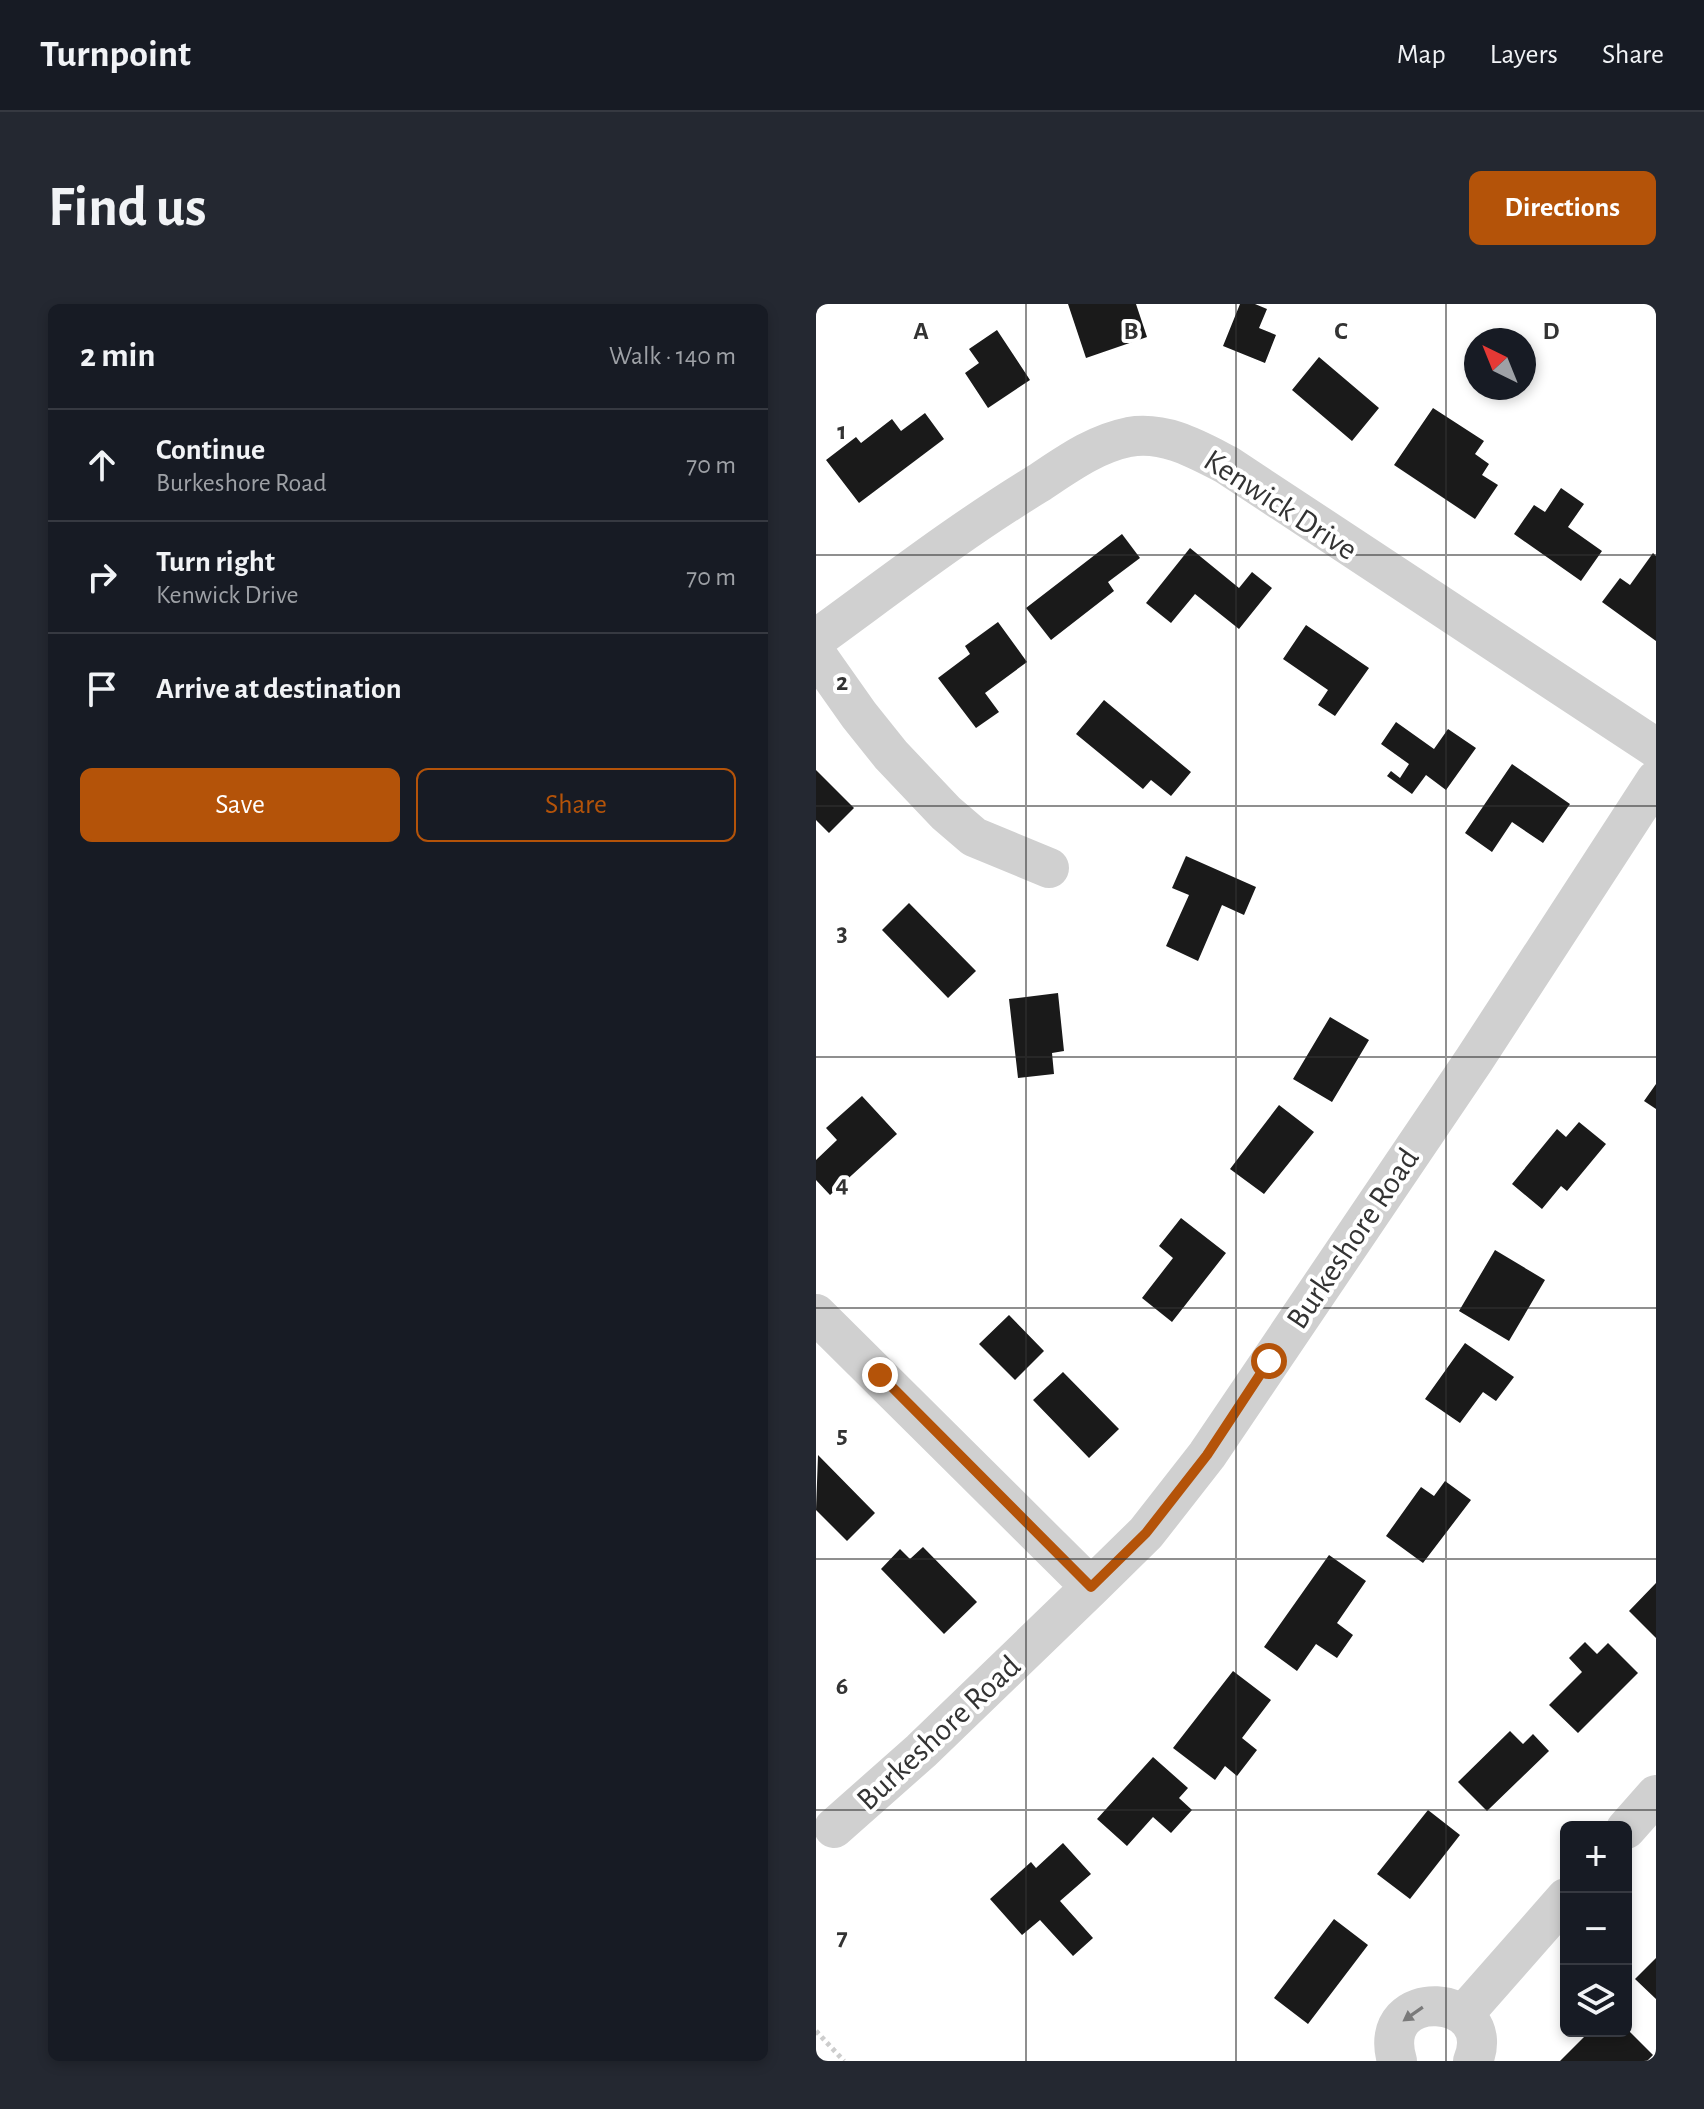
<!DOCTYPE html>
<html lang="en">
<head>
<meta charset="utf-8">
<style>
  :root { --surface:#171b24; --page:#242831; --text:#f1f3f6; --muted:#9ea1a6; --line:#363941; --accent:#b45309 }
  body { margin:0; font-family:"Alegreya Sans",sans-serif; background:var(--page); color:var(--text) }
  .controls { position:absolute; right:24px; bottom:24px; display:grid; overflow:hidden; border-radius:12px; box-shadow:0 4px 12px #0003 }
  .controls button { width:72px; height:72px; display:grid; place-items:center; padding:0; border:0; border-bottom:2px solid var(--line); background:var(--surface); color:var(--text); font:40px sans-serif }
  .compass { position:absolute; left:648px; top:24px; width:72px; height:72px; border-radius:50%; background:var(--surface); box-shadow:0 4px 12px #0003; rotate:317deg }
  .stop { position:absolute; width:24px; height:24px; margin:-18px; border:6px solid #b45309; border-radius:50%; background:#fff }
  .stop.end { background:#b45309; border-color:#fff; box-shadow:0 2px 8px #0008 }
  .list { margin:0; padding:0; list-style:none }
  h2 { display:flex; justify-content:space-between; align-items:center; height:104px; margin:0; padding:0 32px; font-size:34px }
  h2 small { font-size:26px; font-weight:400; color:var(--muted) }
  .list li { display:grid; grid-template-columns:52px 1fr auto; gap:24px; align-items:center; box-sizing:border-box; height:112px; padding:0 32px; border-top:2px solid var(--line) }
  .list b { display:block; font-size:30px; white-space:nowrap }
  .list p { margin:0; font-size:26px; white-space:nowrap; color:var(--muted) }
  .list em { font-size:26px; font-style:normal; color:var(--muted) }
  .actions { display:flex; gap:16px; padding:24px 32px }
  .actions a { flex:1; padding:18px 0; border:2px solid var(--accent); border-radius:12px; text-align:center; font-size:28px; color:var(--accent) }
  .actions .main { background:var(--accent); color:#fff }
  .icon { flex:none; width:44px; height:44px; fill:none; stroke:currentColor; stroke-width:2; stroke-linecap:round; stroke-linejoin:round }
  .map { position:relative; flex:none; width:840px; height:1757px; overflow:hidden; border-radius:12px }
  header { display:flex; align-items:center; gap:48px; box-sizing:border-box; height:112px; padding:0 40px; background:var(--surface); border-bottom:2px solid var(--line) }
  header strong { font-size:38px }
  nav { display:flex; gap:44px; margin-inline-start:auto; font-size:28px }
  .intro { display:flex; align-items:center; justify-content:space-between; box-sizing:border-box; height:192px; padding:0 48px }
  h1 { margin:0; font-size:56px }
  .button { padding:20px 36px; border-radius:12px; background:var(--accent); color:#fff; font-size:28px; font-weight:700 }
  main { display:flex; gap:48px; padding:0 48px }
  aside { flex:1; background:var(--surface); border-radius:12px; box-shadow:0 4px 12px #0003 }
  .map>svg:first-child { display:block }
  .building { fill:#1a1a1a }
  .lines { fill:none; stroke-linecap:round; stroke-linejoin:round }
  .path { stroke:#cdcdcd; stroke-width:5; stroke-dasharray:4 4; stroke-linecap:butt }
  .minor { stroke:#d0d0d0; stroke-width:40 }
  .oneway { fill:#7a7a7a }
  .route { stroke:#b45309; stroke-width:10 }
  .grid { fill:none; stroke:#333; stroke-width:2; stroke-opacity:0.55 }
  .labels { text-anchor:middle; stroke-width:8; stroke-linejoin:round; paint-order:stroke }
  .street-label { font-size:32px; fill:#333; stroke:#fff }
  .grid-label { font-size:26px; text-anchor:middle; font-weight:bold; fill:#333; stroke:#fff; stroke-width:8; stroke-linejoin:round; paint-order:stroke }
</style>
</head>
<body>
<header>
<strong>Turnpoint</strong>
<nav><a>Map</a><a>Layers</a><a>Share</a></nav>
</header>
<div class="intro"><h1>Find us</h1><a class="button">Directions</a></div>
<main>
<aside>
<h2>2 min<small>Walk · 140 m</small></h2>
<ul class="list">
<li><svg class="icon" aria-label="ahead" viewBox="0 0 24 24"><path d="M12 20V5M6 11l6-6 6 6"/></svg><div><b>Continue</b><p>Burkeshore Road</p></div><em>70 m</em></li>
<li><svg class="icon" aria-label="right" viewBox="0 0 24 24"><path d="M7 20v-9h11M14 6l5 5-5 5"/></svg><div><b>Turn right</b><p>Kenwick Drive</p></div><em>70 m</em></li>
<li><svg class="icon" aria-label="arrive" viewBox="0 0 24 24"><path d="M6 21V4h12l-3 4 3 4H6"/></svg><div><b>Arrive at destination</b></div></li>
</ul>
<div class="actions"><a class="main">Save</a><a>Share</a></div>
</aside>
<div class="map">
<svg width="840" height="1757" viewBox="0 0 840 1757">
  <rect width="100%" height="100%" fill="#fff"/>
  <path class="building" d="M252 0H320L331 33 270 54Z
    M424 0H439L451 5 443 24 460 31 449 59 407 42Z
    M181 26 214 76 172 104 149 69 163 59 153 45Z
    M503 53 563 104 536 137 476 86Z
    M617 104 668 137 659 150 673 160 666 171 682 181 659 215 578 161Z
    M109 109 128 135 43 199 10 156 40 133 45 139 76 115 85 127Z
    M745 184 768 200 752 223 786 247 765 277 698 230 718 201 729 208Z
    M306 230 324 254 292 278 298 287 235 336 210 304Z
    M374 244 423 284 436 268 456 284 423 325 379 290 355 319 330 299Z
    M837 249 840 252V337L786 298 804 274 814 281Z
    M182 318 211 358 169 389 183 408 160 424 122 374 154 350 149 342Z
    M490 321 553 364 519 412 502 401 512 386 467 355Z
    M288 396 375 468 355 492 335 476 327 485 260 430Z
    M580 418 618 445 632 425 660 444 630 486 610 471 596 490 571 472 575 467 584 474 593 460 565 440Z
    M696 460 754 500 727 539 696 518 676 548 649 529Z
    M0 466 38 504 13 529 0 516Z
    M370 552 440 583 428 611 406 601 382 657 350 642 373 591 356 584Z
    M93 599 160 667 132 694 66 626Z
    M242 689 248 747 236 749 238 770 202 774 193 695Z
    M514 713 553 736 516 798 477 775Z
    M840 780V805L828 797Z
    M46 792 81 830 14 891 0 876V856L21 836 10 824Z
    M463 801 498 828 448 890 414 865Z
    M763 818 790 840 751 887 745 882 726 905 696 880 741 825 750 833Z
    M365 914 410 949 356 1018 326 994 357 954 343 942Z
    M679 946 729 976 693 1037 643 1007Z
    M193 1011 228 1047 199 1076 163 1040Z
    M649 1039 698 1073 680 1097 667 1088 644 1119 609 1095Z
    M247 1068 303 1125 273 1154 217 1096Z
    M2 1151 59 1209 31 1237 0 1206Z
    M629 1177 655 1196 607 1259 570 1232 605 1183 618 1192Z
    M107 1243 161 1298 128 1330 65 1265 84 1245 94 1255Z
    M513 1251 550 1277 521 1319 537 1331 521 1354 500 1340 481 1367 448 1343Z
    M840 1279V1334L813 1307Z
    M769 1338 781 1350 792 1339 822 1369 762 1429 733 1401 766 1368 753 1354Z
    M417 1367 455 1396 426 1434 441 1446 421 1472 409 1462 399 1476 357 1444Z
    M694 1427 707 1440 717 1430 733 1447 671 1507 642 1478Z
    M337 1453 372 1484 363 1494 376 1506 355 1529 337 1513 311 1542 281 1515Z
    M612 1506 644 1531 594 1595 561 1570Z
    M247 1539 275 1570 244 1597 277 1634 257 1652 224 1616 206 1631 174 1595 215 1558 220 1564Z
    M518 1615 552 1641 492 1720 458 1694Z
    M840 1654V1695L819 1675Z
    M810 1724 837 1751 831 1757H744L774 1727H810Z"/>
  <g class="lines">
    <path class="path" d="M0 1727 28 1757"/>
    <path class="minor" d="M0 335C73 282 144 227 221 180 250 161 278 140 313 133 349 127 380 145 411 161L840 444
      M0 350 43 411 75 451 130 509 158 533 233 564
      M0 1010 275 1283
      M18 1524 105 1447 275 1283 330 1229 391 1151 658 756 840 476
      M810 1525 840 1491
      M647 1711 750 1594
      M581 1757C558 1679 685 1689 657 1757"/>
  </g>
  <defs><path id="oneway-solid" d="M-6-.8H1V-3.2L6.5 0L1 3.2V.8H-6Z" transform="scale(2)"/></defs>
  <use class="oneway" href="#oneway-solid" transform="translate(597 1710) rotate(145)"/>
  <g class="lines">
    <path class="route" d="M64 1071 275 1283 330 1229 391 1151 453 1057"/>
  </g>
  <path class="grid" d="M210 0V1757M420 0V1757M630 0V1757M0 251H840M0 502H840M0 753H840M0 1004H840M0 1255H840M0 1506H840"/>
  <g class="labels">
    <g class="street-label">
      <text transform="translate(465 200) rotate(33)" y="11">Kenwick Drive</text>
      <text transform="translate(536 934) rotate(-56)" y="11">Burkeshore Road</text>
      <text transform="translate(122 1428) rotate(-43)" y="11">Burkeshore Road</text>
    </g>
  </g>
  <g class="grid-label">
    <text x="105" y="35">A</text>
    <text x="315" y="35">B</text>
    <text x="525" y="35">C</text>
    <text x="735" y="35">D</text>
    <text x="26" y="135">1</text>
    <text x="26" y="386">2</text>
    <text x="26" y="637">3</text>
    <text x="26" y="888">4</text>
    <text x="26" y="1139">5</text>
    <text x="26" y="1390">6</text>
    <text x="26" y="1641">7</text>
  </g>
</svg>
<div class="controls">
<button>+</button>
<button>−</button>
<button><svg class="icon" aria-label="layers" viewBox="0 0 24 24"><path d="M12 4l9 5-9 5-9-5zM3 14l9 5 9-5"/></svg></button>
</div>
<svg class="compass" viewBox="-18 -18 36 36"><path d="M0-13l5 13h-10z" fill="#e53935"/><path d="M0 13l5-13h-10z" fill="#9ea1a6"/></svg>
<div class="stop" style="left:453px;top:1057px"></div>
<div class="stop end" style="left:64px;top:1071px"></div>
</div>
</main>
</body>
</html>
